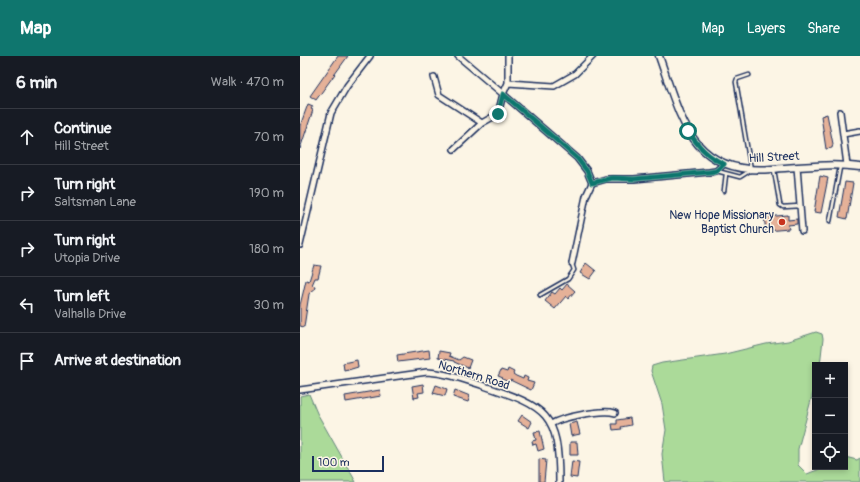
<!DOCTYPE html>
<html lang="en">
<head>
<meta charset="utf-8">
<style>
  :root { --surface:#171b24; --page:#242831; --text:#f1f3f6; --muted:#9ea1a6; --line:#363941; --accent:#0f766e }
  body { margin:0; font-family:Pangolin,sans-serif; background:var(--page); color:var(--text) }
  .controls { position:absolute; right:12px; bottom:12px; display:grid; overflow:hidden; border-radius:0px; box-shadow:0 2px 6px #0003 }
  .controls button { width:36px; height:36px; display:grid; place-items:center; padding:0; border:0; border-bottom:1px solid var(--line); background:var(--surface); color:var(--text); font:20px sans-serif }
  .scale { position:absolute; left:12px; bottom:10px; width:72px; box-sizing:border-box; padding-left:4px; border:2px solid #1b2f5e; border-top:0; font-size:11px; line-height:14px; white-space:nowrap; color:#1b2f5e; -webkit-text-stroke:3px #fcf5e5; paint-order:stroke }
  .stop { position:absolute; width:12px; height:12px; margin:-9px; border:3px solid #0f766e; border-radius:50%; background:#fff }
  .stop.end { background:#0f766e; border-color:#fff; box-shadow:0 1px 4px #0008 }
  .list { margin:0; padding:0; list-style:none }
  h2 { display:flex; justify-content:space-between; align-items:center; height:52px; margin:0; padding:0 16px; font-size:17px }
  h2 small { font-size:13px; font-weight:400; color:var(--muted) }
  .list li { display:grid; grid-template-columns:26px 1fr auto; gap:12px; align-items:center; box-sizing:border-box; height:56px; padding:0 16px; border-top:1px solid var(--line) }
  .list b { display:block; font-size:15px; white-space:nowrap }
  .list p { margin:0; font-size:13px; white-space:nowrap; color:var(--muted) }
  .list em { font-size:13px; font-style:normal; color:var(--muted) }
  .icon { flex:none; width:22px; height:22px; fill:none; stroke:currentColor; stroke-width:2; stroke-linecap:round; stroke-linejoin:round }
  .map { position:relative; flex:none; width:560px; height:426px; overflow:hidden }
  header { display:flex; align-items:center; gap:24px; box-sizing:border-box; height:56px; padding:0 20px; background:var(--accent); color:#fff }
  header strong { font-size:19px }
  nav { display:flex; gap:22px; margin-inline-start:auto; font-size:14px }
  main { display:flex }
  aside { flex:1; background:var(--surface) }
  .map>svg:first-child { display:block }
  .green { fill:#abda99; stroke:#63847c }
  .building { fill:#e5b198; stroke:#1b2f5e }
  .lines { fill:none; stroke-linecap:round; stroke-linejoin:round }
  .service-casing { stroke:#1b2f5e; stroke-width:5.5 }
  .minor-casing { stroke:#1b2f5e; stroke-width:8 }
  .tertiary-casing { stroke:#1b2f5e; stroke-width:9 }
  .service { stroke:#fcf5e5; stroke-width:2.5 }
  .minor { stroke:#fcf5e5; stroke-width:5 }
  .tertiary { stroke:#fcf5e5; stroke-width:6 }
  .route { stroke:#0f766e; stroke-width:5 }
  .poi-dot { fill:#c8321e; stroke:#fcf5e5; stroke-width:1.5 }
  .labels { text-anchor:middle; stroke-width:3; stroke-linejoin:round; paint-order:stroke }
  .street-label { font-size:12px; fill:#1b2f5e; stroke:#fcf5e5 }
  .poi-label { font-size:12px; fill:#1b2f5e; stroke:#fcf5e5; text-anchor:end }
</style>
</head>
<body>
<header>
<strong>Map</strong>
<nav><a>Map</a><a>Layers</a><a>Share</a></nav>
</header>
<main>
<aside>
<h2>6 min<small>Walk · 470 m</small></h2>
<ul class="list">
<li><svg class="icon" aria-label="ahead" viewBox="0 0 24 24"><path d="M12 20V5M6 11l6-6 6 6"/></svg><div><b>Continue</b><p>Hill Street</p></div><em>70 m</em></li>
<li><svg class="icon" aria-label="right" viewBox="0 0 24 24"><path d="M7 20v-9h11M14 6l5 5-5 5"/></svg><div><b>Turn right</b><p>Saltsman Lane</p></div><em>190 m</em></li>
<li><svg class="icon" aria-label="right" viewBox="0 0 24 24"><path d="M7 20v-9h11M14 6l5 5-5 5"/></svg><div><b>Turn right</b><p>Utopia Drive</p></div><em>180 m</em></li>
<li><svg class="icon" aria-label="left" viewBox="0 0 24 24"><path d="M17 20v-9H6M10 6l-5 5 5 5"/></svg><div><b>Turn left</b><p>Valhalla Drive</p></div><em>30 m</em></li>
<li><svg class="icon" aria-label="arrive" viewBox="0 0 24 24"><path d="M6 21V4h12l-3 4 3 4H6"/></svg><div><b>Arrive at destination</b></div></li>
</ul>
</aside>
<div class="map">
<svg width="560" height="426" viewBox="0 0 560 426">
  <rect width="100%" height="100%" fill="#fcf5e5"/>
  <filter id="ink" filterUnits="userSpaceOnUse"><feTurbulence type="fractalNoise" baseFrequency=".025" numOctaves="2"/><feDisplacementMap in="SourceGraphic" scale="8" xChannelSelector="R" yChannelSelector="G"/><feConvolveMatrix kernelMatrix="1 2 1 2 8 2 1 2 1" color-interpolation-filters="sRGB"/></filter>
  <g filter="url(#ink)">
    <path class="green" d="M516 276 522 278 523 283 520 309H515V329L498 393V409L507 418 525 411H545V401L557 404 560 402V426H365L362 398 366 374 362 348 351 315 352 310 362 307 425 298 466 288 488 285Z
      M9 338 17 357 56 426H0V340Z"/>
    <path class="building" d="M38 0H48L16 44 10 40Z
      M8 48 13 50 11 53 13 54 0 93V70Z
      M527 58 533 88 532 92 526 93 521 60Z
      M520 120 528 122 521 157 514 156Z
      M545 126 553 127 547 163 539 161Z
      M488 159V164L497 163V168L488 169 489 173 466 175 464 161Z
      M286 207 296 215 290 223 280 217Z
      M14 209 21 210 18 222H15L12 229 15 230 14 234H12L9 238 4 271 0 270V249L3 237 6 224 9 225Z
      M267 228 275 235 268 243 266 240 255 253 245 245 252 236 255 238 260 232 262 234Z
      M129 294 130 302 98 306 97 299Z
      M139 295 150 297 149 300 159 304 163 301 171 304 168 312 154 306V305L138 302Z
      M57 304 58 311 48 314V313L44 314 43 307Z
      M208 313 214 316 213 318 216 320 223 323 224 320 228 322 227 325 234 327 231 334 210 324 209 326 202 323 203 322 198 320 201 314 207 316Z
      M123 328 124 336 118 337 119 341 114 342 112 330Z
      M136 329 147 333 145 340 133 337Z
      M80 334 81 340 46 346 45 340Z
      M155 334 170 340 168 346 153 341Z
      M222 359 232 366 229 372 218 365Z
      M330 362 331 369 321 371 322 373 313 374 312 368H317V364Z
      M277 366 280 378 271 380 269 368Z
      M240 375 244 393 238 395 236 388 233 389 232 385 236 384 234 376Z
      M270 386H277L278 399H270Z
      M239 403 246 404 244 426H239Z
      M272 405 279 406 277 422 270 421Z"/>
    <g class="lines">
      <g class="service-casing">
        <path id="service" d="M474 114 480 149 483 151 500 150
          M417 115 440 121 451 114 436 26 437 23 449 19
          M424 135 426 118
          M530 165 540 111
          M240 239 268 223 274 214 272 208"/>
      </g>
      <g class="minor-casing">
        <path id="minor" d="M208 0V27L203 38 277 102 287 115 292 127
          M134 21 139 39 182 67 198 58 203 38 158 0
          M208 27 254 30 275 18 293 0
          M540 56 547 109
          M543 78 560 75
          M154 93 182 67
          M497 111 502 175
          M0 189 31 57 47 30 70 0
          M272 207 286 140 292 127 306 123H334L409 116 416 115 424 108
          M0 334 127 316C147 317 165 324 184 330 247 351 259 357 259 426
          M251 368C262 361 303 353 315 357"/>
      </g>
      <g class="tertiary-casing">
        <path id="tertiary" d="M359 0C381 62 391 120 472 113 502 111 530 107 560 111"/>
      </g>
      <use href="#service" class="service"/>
      <use href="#minor" class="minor"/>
      <use href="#tertiary" class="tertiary"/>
    </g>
  </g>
  <g class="lines" filter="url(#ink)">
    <path class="route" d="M198 58 203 38 277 102 287 115 292 127 312 122 334 123 409 116 416 115 424 108C408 101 398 90 388 75"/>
  </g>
  <circle class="poi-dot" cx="482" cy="166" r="4"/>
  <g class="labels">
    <g class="street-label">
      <text transform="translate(474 101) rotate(-3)" y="4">Hill Street</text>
      <text transform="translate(174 319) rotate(17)" y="4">Northern Road</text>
    </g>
    <g class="poi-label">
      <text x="474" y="163">New Hope Missionary<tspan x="474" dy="14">Baptist Church</tspan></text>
    </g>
  </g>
</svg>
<div class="controls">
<button>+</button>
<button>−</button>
<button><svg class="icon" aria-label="locate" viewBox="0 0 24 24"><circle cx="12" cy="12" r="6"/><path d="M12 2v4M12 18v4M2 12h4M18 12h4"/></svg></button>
</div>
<div class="scale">100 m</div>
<div class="stop" style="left:388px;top:75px"></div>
<div class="stop end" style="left:198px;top:58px"></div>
</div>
</main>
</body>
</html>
